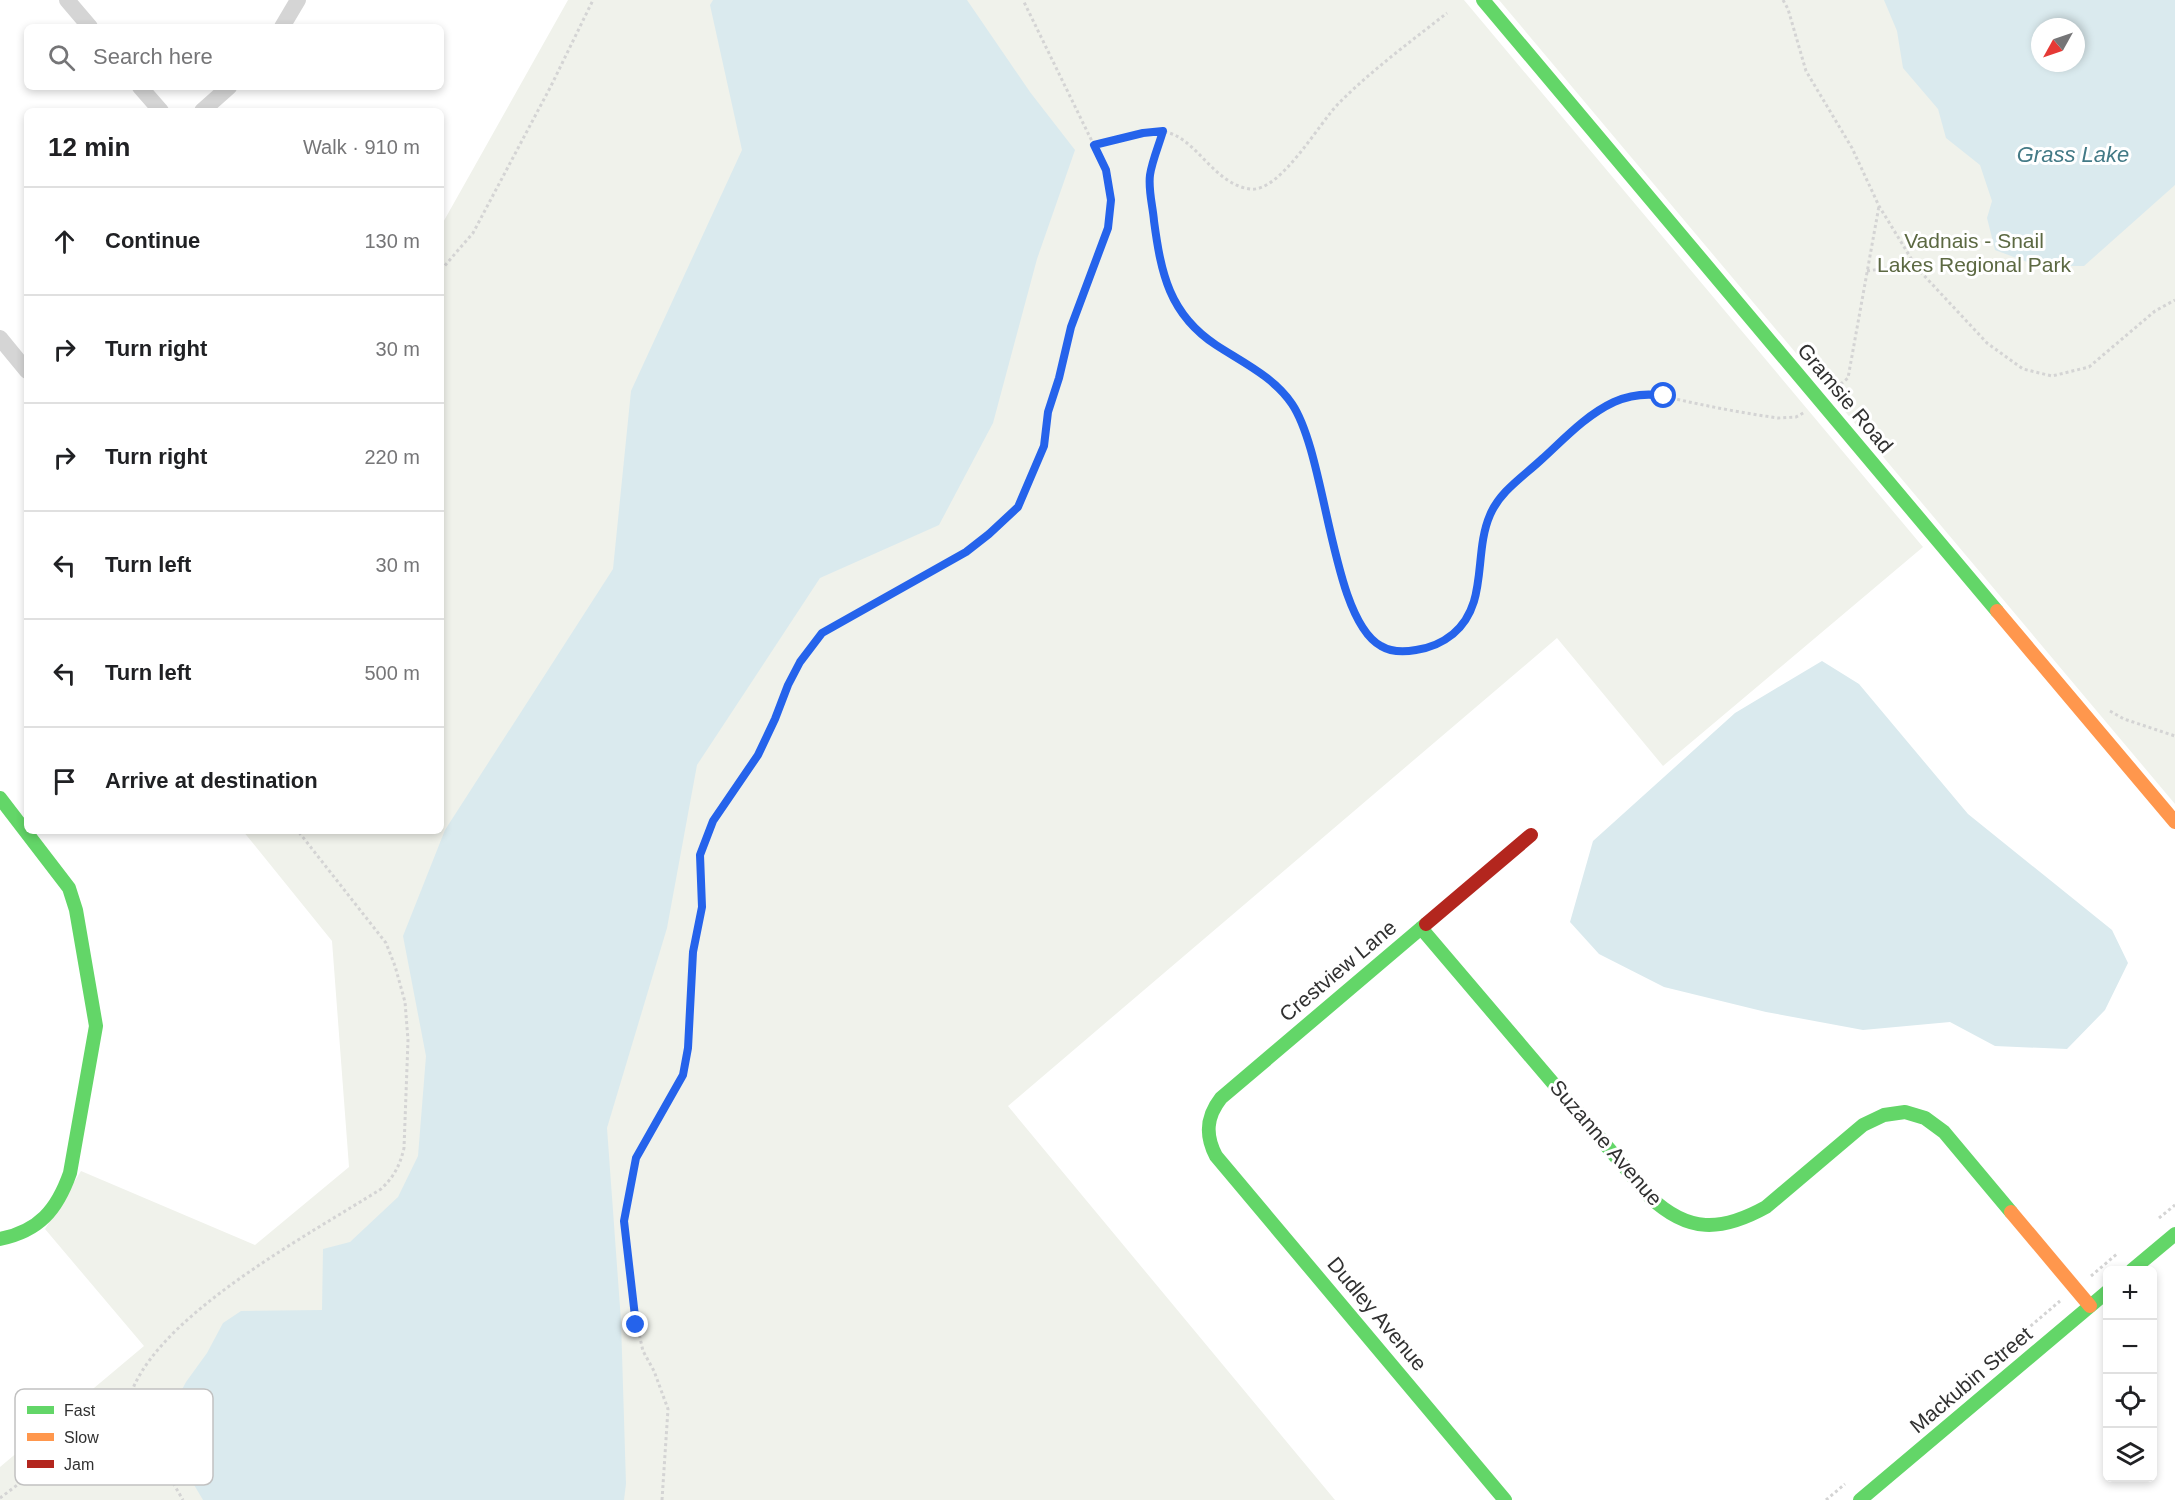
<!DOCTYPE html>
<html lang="en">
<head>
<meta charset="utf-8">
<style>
  :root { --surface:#fff; --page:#f6f6f6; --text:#202124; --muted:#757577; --line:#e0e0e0 }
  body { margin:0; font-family:Helvetica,sans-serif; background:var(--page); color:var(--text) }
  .controls { position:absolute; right:18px; bottom:18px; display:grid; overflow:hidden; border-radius:9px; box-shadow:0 3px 9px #0003 }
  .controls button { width:54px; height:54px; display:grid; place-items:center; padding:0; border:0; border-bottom:2px solid var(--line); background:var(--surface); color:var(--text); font:30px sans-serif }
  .compass { position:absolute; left:2031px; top:18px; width:54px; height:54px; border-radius:50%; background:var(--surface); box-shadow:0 3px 9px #0003; rotate:230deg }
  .stop { position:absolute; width:18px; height:18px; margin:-14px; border:4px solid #2563eb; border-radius:50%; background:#fff }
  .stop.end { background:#2563eb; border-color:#fff; box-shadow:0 2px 6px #0008 }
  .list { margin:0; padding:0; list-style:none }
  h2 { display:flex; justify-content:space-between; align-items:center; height:78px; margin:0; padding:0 24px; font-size:26px }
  h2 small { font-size:20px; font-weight:400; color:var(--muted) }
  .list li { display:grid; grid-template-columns:39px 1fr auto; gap:18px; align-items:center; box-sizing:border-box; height:108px; padding:0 24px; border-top:2px solid var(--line) }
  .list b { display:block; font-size:22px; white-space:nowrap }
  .list em { font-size:20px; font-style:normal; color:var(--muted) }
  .icon { flex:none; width:33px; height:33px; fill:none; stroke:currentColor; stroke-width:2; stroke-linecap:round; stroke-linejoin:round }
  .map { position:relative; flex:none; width:2175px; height:1500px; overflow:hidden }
  .search { position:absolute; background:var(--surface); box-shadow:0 3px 9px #0003; left:24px; top:24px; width:420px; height:66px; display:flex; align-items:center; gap:15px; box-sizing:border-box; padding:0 21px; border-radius:9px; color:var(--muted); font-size:22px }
  .panel { position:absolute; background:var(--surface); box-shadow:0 3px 9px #0003; left:24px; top:108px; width:420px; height:726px; border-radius:9px }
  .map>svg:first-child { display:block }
  .green { fill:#f0f2eb; fill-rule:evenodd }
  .water { fill:#daeaee; fill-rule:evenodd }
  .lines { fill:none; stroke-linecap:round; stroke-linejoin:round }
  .path { stroke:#d4d4d4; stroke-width:3; stroke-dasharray:3 3; stroke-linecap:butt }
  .street { stroke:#d5d5d5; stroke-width:16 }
  .fast { stroke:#63d668; stroke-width:14 }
  .slow { stroke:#ff974d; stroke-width:14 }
  .jam { stroke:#b3261e; stroke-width:14 }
  .route { stroke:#2563eb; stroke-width:8 }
  .labels { text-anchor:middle; stroke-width:6; stroke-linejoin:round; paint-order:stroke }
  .park-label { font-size:21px; fill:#5c6942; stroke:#fff }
  .street-label { font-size:21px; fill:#313131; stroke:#fff }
  .water-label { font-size:22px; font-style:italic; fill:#437a86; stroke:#fff }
  .key { fill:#fff; stroke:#c1c1c1; stroke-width:1.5 }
  .key-label { font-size:16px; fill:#313131 }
</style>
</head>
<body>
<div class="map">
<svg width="2175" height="1500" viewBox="0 0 2175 1500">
  <rect width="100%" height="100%" fill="#fff"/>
  <path class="green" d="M568 0H1464L1923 547 1663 766 1557 638 1008 1106 1335 1500H0V1467L144 1346 45 1229 81 1171 255 1245 349 1167 332 941 243 831H441V226Z
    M1499 0H2175V804ZM2040 27H2076V63H2040Z"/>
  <path class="water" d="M713 0H967L1030 92 1075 150 1037 259 993 423 939 525 820 578 697 765 667 928 607 1128 621 1321 626 1484 624 1500H203L161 1429 186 1382 207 1353 223 1323 241 1311 322 1310 323 1249 350 1242 398 1197 418 1156 426 1056 403 936 445 830 613 569 631 391 742 150 710 5Z
    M1884 0H2175V185L2084 266H2038L1995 250 1987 218 1992 201 1980 165 1946 138 1938 109 1903 68 1897 31ZM2040 27H2076V63H2040Z
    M1822 661 1859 684 1968 814 2112 930 2128 963 2105 1010 2067 1049 1995 1046 1950 1022 1863 1030 1766 1012 1664 987 1599 954 1570 922 1593 841 1735 713Z"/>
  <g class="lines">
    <path class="path" d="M1783 0 1788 9 1806 71 1852 148 1879 206 1917 268 1987 343 2023 369 2052 376 2089 367 2155 311 2175 300
      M1163 131C1159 145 1152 160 1150 175 1148 188 1152 202 1154 215 1159 259 1165 303 1200 334 1238 366 1285 376 1304 428 1322 475 1339 622 1380 646 1389 651 1403 652 1413 650 1449 646 1475 618 1479 582 1482 560 1481 536 1490 515 1500 492 1522 477 1540 461 1563 441 1583 418 1611 404 1621 398 1632 395 1644 395 1661 394 1678 400 1694 403 1722 409 1750 414 1778 418L1796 417 1805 412
      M1094 145C1116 141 1143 128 1165 132 1196 137 1213 184 1250 189 1280 193 1319 123 1339 103 1372 70 1410 42 1447 13
      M441 270 473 233 551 86 593 0
      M1867 271 1894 267 1917 268
      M1836 388 1848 378 1879 206
      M2110 711 2124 719 2175 736
      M2159 1218 2175 1205
      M2091 1276 2118 1253
      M2026 1330 2060 1301
      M127 1440C128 1425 128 1399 134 1386 169 1309 310 1234 381 1189 394 1177 400 1165 404 1148L408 1040 405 1002 395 966 386 943 298 831
      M0 1498 53 1458 127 1440 145 1443 169 1476 183 1500
      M662 1500 668 1409 654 1371 643 1351 637 1325 624 1221 636 1158 683 1075 688 1048 693 952 702 907 700 855 713 821 758 755 775 719 788 685 800 662 822 633 966 552 989 534 1018 507 1044 445 1048 412 1059 378 1071 327 1108 228 1111 200 1106 170 1023 0
      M1826 1500 1845 1484"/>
    <path class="street" d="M67 0 90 27
      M282 27 298 0
      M140 87 161 111
      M202 111 229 87
      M0 338 27 371"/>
    <path class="fast" d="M1483 0 1997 611
      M0 798 69 888 76 910 96 1026 70 1173C57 1210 39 1231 0 1239
      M1426 924 1221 1098C1206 1117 1205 1135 1216 1156L1505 1500
      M1421 928 1650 1197C1688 1233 1721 1232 1766 1207L1863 1125 1884 1115 1905 1112 1925 1118 1944 1132 2011 1212
      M2132 1270 2175 1234
      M1860 1500 2108 1291"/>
    <path class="slow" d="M1997 611 2175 822
      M2011 1212 2090 1306"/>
    <path class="jam" d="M1426 924 1531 835"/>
  </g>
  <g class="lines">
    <path class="route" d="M636 1325 624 1221 636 1158 683 1075 688 1048 693 952 702 907 700 855 713 821 758 755 775 719 788 685 800 662 822 633 966 552 989 534 1018 507 1044 446 1048 412 1059 378 1071 327 1108 228 1111 200 1106 170 1094 145 1143 133 1163 131C1159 145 1152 161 1150 175 1148 190 1153 207 1154 221 1161 273 1169 314 1216 345 1242 362 1274 377 1292 404 1327 456 1331 619 1381 646 1391 652 1405 652 1416 650 1430 648 1442 643 1453 634 1489 604 1473 554 1490 515 1500 491 1524 476 1542 459 1564 439 1586 415 1614 402 1630 395 1647 393 1664 396"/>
  </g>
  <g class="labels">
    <g class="park-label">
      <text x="1974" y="248">Vadnais - Snail<tspan x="1974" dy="24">Lakes Regional Park</tspan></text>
    </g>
    <g class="street-label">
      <text transform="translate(1845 398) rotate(50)" y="7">Gramsie Road</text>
      <text transform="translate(1338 971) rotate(-40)" y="7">Crestview Lane</text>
      <text transform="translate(1606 1143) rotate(49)" y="7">Suzanne Avenue</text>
      <text transform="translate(1377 1314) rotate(50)" y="7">Dudley Avenue</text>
      <text transform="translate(1971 1380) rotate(-40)" y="7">Mackubin Street</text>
    </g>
    <g class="water-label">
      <text x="2073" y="162">Grass Lake</text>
    </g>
  </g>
  <rect x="15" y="1389" width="198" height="96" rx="9" class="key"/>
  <rect x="27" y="1406" width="27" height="8" fill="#63d668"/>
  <rect x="27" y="1433" width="27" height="8" fill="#ff974d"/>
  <rect x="27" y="1460" width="27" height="8" fill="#b3261e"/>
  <g class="key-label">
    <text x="64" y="1416">Fast</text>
    <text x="64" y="1443">Slow</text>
    <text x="64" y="1470">Jam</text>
  </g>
</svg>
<div class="controls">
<button>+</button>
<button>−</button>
<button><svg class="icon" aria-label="locate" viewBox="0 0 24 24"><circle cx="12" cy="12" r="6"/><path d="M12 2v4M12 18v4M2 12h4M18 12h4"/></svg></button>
<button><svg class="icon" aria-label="layers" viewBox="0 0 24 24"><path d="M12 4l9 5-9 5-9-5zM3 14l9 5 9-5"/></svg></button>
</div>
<svg class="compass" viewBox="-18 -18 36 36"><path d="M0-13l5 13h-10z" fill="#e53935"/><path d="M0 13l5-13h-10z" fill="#757577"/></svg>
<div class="stop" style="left:1664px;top:396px"></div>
<div class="stop end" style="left:636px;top:1325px"></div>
<div class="search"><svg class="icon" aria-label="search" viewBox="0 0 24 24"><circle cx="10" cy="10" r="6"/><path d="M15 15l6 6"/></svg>Search here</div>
<section class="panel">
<h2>12 min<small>Walk · 910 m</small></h2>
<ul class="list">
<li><svg class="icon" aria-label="ahead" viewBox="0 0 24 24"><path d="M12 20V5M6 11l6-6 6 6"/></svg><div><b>Continue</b></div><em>130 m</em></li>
<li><svg class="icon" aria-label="right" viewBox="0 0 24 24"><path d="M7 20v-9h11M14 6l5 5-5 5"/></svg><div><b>Turn right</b></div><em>30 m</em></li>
<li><svg class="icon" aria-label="right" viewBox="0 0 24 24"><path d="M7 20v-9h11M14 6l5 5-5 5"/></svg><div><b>Turn right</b></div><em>220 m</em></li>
<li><svg class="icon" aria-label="left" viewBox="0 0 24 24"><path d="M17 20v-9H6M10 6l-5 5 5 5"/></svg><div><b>Turn left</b></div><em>30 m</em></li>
<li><svg class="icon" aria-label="left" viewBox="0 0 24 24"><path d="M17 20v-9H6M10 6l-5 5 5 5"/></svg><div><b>Turn left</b></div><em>500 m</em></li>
<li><svg class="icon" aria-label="arrive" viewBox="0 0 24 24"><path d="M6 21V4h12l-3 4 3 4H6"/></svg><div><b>Arrive at destination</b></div></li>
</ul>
</section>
</div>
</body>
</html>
